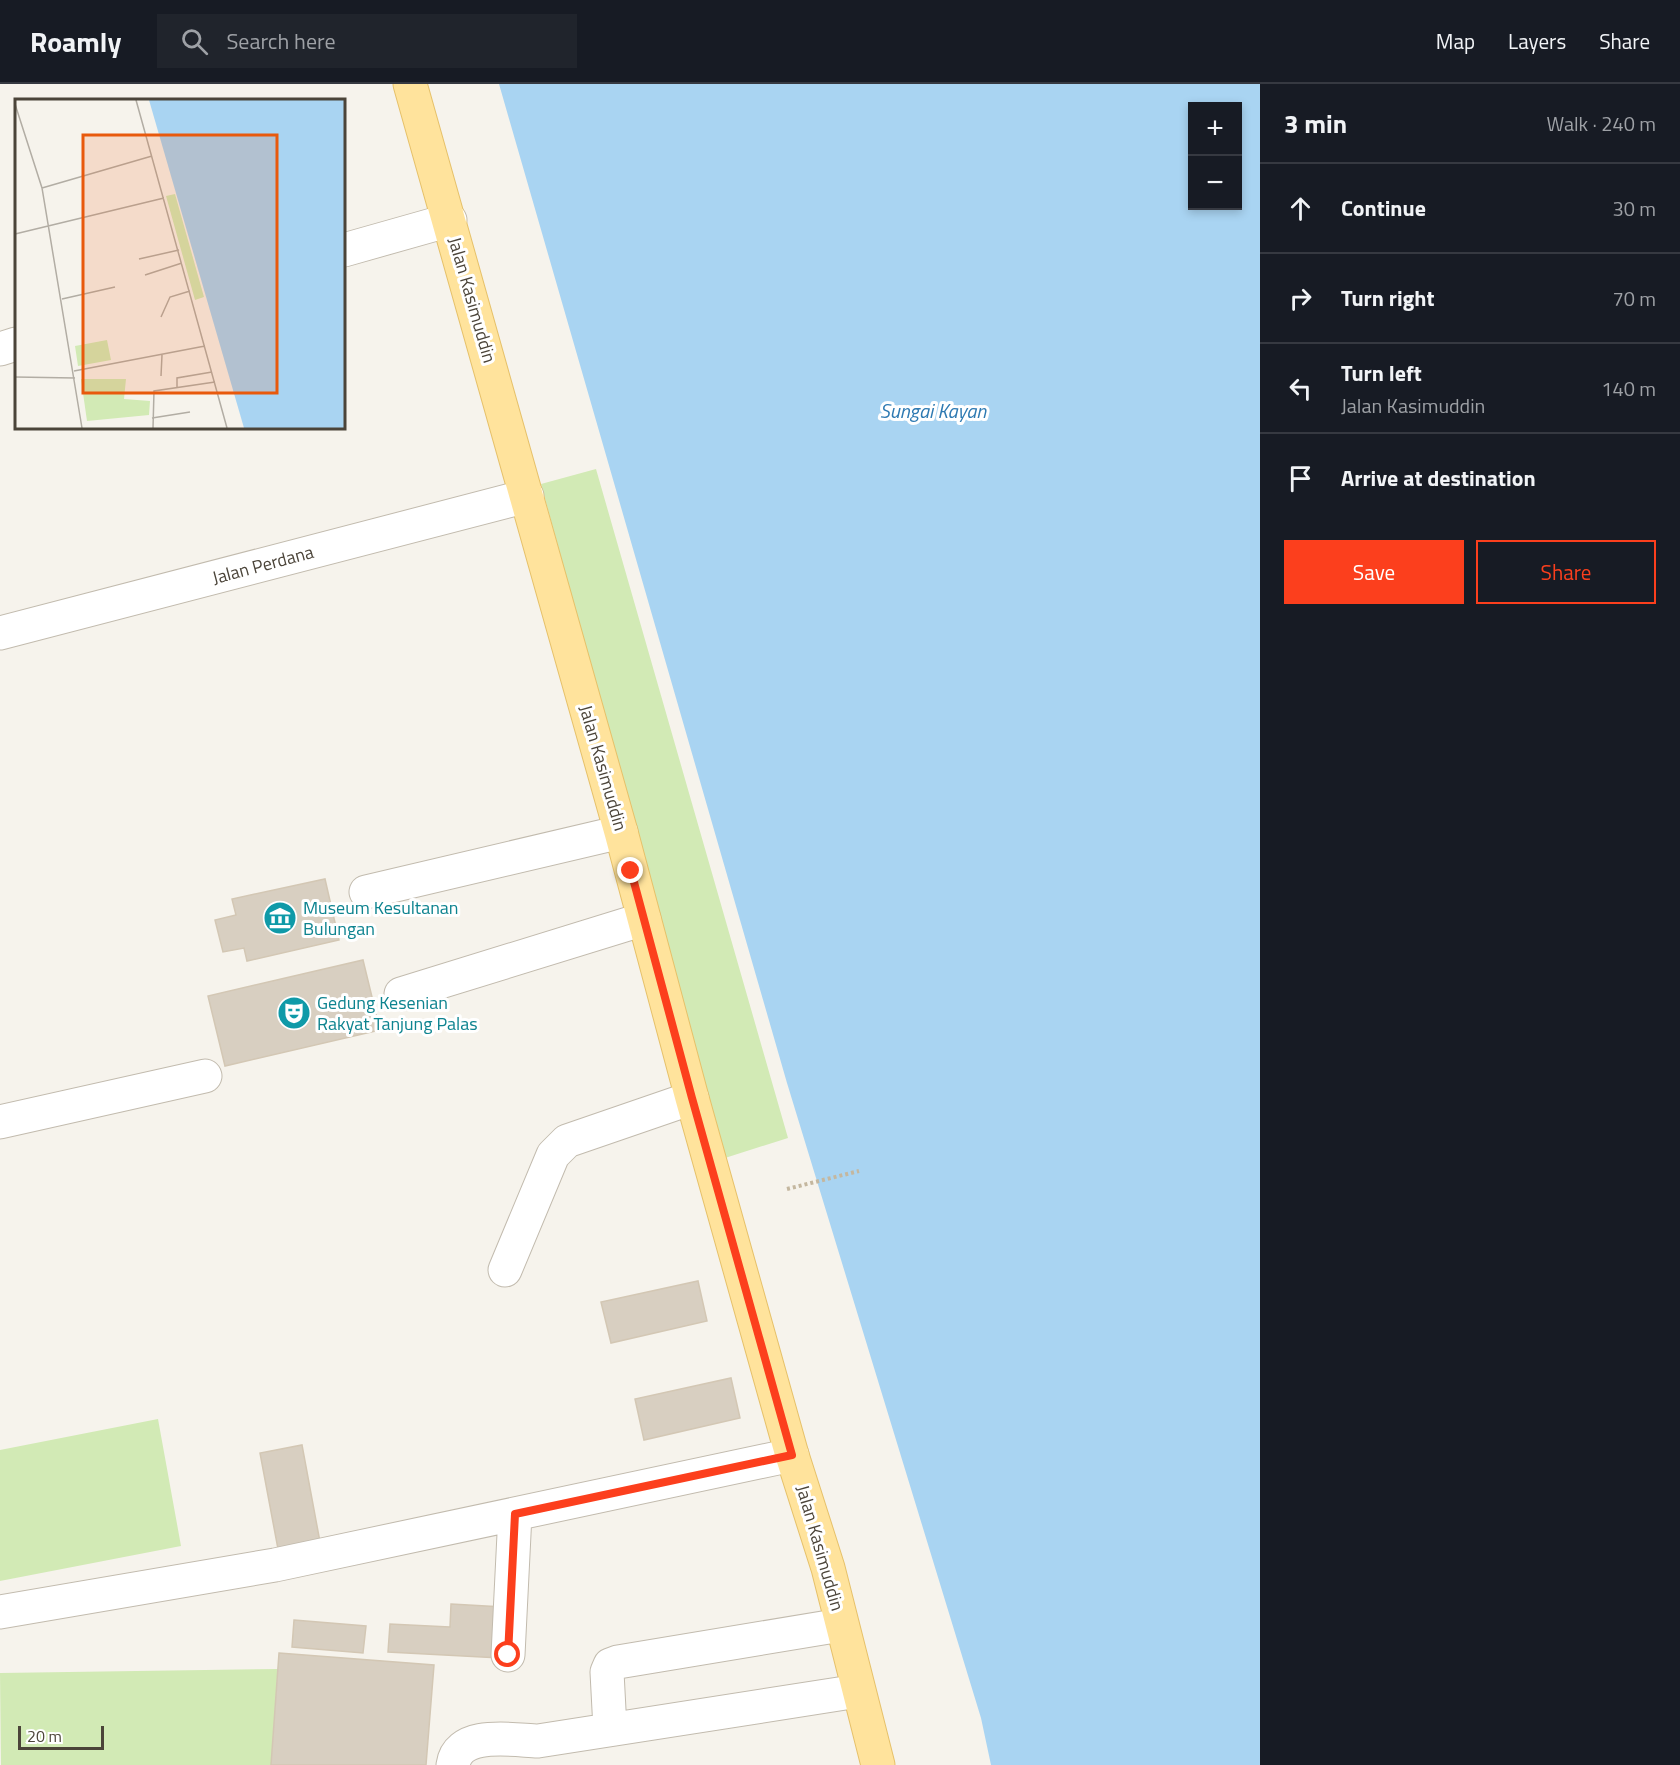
<!DOCTYPE html>
<html lang="en">
<head>
<meta charset="utf-8">
<style>
  :root { --surface:#171b24; --page:#20242c; --text:#f1f3f6; --muted:#9ea1a6; --line:#363941; --accent:#fc3f1d }
  body { margin:0; font-family:"Titillium Web",sans-serif; background:var(--page); color:var(--text) }
  .controls { position:absolute; right:18px; top:18px; display:grid; overflow:hidden; border-radius:0px; box-shadow:0 3px 9px #0003 }
  .controls button { width:54px; height:54px; display:grid; place-items:center; padding:0; border:0; border-bottom:2px solid var(--line); background:var(--surface); color:var(--text); font:30px sans-serif }
  .scale { position:absolute; left:18px; bottom:15px; width:86px; box-sizing:border-box; padding-left:6px; border:3px solid #4b4439; border-top:0; font-size:16px; line-height:21px; white-space:nowrap; color:#4b4439; -webkit-text-stroke:4px #fff; paint-order:stroke }
  .stop { position:absolute; width:18px; height:18px; margin:-14px; border:4px solid #fc3f1d; border-radius:50%; background:#fff }
  .stop.end { background:#fc3f1d; border-color:#fff; box-shadow:0 2px 6px #0008 }
  .list { margin:0; padding:0; list-style:none }
  h2 { display:flex; justify-content:space-between; align-items:center; height:78px; margin:0; padding:0 24px; font-size:26px }
  h2 small { font-size:20px; font-weight:400; color:var(--muted) }
  .list li { display:grid; grid-template-columns:39px 1fr auto; gap:18px; align-items:center; box-sizing:border-box; height:90px; padding:0 24px; border-top:2px solid var(--line) }
  .list b { display:block; font-size:22px; white-space:nowrap }
  .list p { margin:0; font-size:20px; white-space:nowrap; color:var(--muted) }
  .list em { font-size:20px; font-style:normal; color:var(--muted) }
  .actions { display:flex; gap:12px; padding:18px 24px }
  .actions a { flex:1; padding:14px 0; border:2px solid var(--accent); border-radius:0px; text-align:center; font-size:21px; color:var(--accent) }
  .actions .main { background:var(--accent); color:#fff }
  .icon { flex:none; width:33px; height:33px; fill:none; stroke:currentColor; stroke-width:2; stroke-linecap:round; stroke-linejoin:round }
  .map { position:relative; flex:none; width:1260px; height:1681px; overflow:hidden }
  header { display:flex; align-items:center; gap:36px; box-sizing:border-box; height:84px; padding:0 30px; background:var(--surface); border-bottom:2px solid var(--line) }
  header strong { font-size:28px }
  nav { display:flex; gap:33px; margin-inline-start:auto; font-size:21px }
  .search { width:420px; height:54px; background:var(--page); display:flex; align-items:center; gap:15px; box-sizing:border-box; padding:0 21px; border-radius:0px; color:var(--muted); font-size:22px }
  main { display:flex }
  aside { flex:1; background:var(--surface) }
  .map>svg:first-child { display:block }
  .green { fill:#d2eab5 }
  .water { fill:#a9d4f2; fill-rule:evenodd }
  .building { fill:#d8cfc1; stroke:#d3c7b4; stroke-width:1.5 }
  .lines { fill:none; stroke-linecap:round; stroke-linejoin:round }
  .minor-casing { stroke:#c2bbae; stroke-width:35 }
  .major-casing { stroke:#e6c16a; stroke-width:35 }
  .path { stroke:#c4b79f; stroke-width:4; stroke-dasharray:3 3; stroke-linecap:butt }
  .minor { stroke:#fff; stroke-width:33 }
  .major { stroke:#ffe39c; stroke-width:33 }
  .route { stroke:#fc3f1d; stroke-width:8 }
  .labels { text-anchor:middle; stroke-width:6; stroke-linejoin:round; paint-order:stroke }
  .street-label { font-size:18px; fill:#4b4439; stroke:#fff }
  .culture-label { font-size:18px; fill:#0d838f; stroke:#fff; text-anchor:start }
  .water-label { font-size:20px; font-style:italic; fill:#2e7ab2; stroke:#fff }
  .inset-road { fill:none; stroke:#b2ada4; stroke-width:1.5 }
  .view { fill:#e8590c; fill-opacity:0.15; stroke:#e8590c; stroke-width:3 }
  .inset-edge { fill:none; stroke:#4b4439; stroke-width:3 }
</style>
</head>
<body>
<header>
<strong>Roamly</strong>
<div class="search"><svg class="icon" aria-label="search" viewBox="0 0 24 24"><circle cx="10" cy="10" r="6"/><path d="M15 15l6 6"/></svg>Search here</div>
<nav><a>Map</a><a>Layers</a><a>Share</a></nav>
</header>
<main>
<div class="map">
<svg width="1260" height="1681" viewBox="0 0 1260 1681">
  <rect width="100%" height="100%" fill="#f6f3ec"/>
  <path class="green" d="M596 385 788 1054 725 1074 541 400Z
    M158 1335 181 1462 0 1497V1366Z
    M278 1585 271 1681H1L0 1589Z"/>
  <path class="water" d="M499 0H1260V1681H991L981 1634 787 999ZM1192 22H1238V122H1192Z"/>
  <path class="building" d="M325 795 339 856 247 877 244 864 223 868 215 836 236 831 232 815Z
    M363 876 380 946 225 982 208 912Z
    M698 1197 707 1237 611 1259 601 1218Z
    M731 1294 740 1334 644 1356 635 1315Z
    M302 1361 320 1458 278 1465 260 1369Z
    M451 1520 503 1523 500 1574 388 1568 390 1540 450 1543Z
    M294 1536 366 1542 363 1569 292 1563Z
    M279 1569 434 1581 426 1681H271Z"/>
  <g class="lines">
    <g class="minor-casing">
      <path id="minor" d="M344 166 450 136
        M0 265 16 260
        M0 549 527 412
        M366 808 621 748
        M401 910 644 835
        M0 1038 205 992
        M505 1186 553 1071 567 1057 692 1014
        M0 1528 275 1481 792 1371
        M508 1571 515 1430
        M610 1645 607 1588 610 1581 618 1578 841 1541
        M453 1681C458 1646 512 1656 538 1657L858 1607"/>
    </g>
    <g class="major-casing">
      <path id="major" d="M410 0 621 748 692 1014 792 1371 828 1484 878 1681"/>
    </g>
    <path class="path" d="M787 1105 859 1087"/>
    <use href="#minor" class="minor"/>
    <use href="#major" class="major"/>
  </g>
  <g class="lines">
    <path class="route" d="M508 1571 515 1430 792 1371 692 1014 631 787"/>
  </g>
  <defs>
    <g id="museum-disc" transform="scale(1.725)"><circle r="9.5" fill="#0f9aa8" stroke="#fff"/><path d="M0-6L6-3V-2H-6V-3ZM-5-1h2V3h-2ZM-1-1h2V3h-2ZM3-1h2V3H3ZM-6 4H6V6H-6Z" fill="#fff"/></g>
    <g id="theatre-disc" transform="scale(1.725)"><circle r="9.5" fill="#0f9aa8" stroke="#fff"/><path d="M-5-5.5Q0-4 5-5.5V0Q5 5 0 6Q-5 5-5 0ZM-3.3-2.5H-1v1.5H-3.3ZM1-2.5H3.3v1.5H1ZM-2.8 1Q0 5.5 2.8 1Z" fill="#fff"/></g>
  </defs>
  <g fill-rule="evenodd">
    <use href="#museum-disc" x="280" y="834"/>
    <use href="#theatre-disc" x="294" y="929"/>
  </g>
  <g class="labels">
    <g class="street-label">
      <text transform="translate(472 216) rotate(74)" y="6">Jalan Kasimuddin</text>
      <text transform="translate(263 481) rotate(-15)" y="6">Jalan Perdana</text>
      <text transform="translate(603 684) rotate(74)" y="6">Jalan Kasimuddin</text>
      <text transform="translate(820 1464) rotate(74)" y="6">Jalan Kasimuddin</text>
    </g>
    <g class="culture-label">
      <text x="303" y="830">Museum Kesultanan<tspan x="303" dy="21">Bulungan</tspan></text>
      <text x="317" y="925">Gedung Kesenian<tspan x="317" dy="21">Rakyat Tanjung Palas</tspan></text>
    </g>
    <g class="water-label">
      <text x="933" y="334">Sungai Kayan</text>
    </g>
  </g>
  <g transform="translate(15 15)">
    <rect width="330" height="330" fill="#f6f3ec"/>
    <path d="M160 95 189 198 180 201 151 97ZM92 241 96 261 63 267 60 247ZM66 280H111L109 300 135 302 134 316 72 322Z" fill="#d2eab5"/>
    <path d="M134 1H330V329H229Z" fill="#a9d4f2"/>
    <path class="inset-road" d="M121 1 212 329M0 5 27 89 67 329M27 89 137 57M0 135 149 99M124 160 164 151M130 176 167 164M47 200 100 188M146 218 155 198 175 192M59 272 190 247M146 277 147 256M0 278 60 279M162 289V279L197 273M137 319 175 313M138 329 139 292 200 283"/>
    <path class="view" d="M68 36H262V294H68Z"/>
    <rect width="330" height="330" class="inset-edge"/>
  </g>
</svg>
<div class="controls">
<button>+</button>
<button>−</button>
</div>
<div class="scale">20 m</div>
<div class="stop" style="left:508px;top:1571px"></div>
<div class="stop end" style="left:631px;top:787px"></div>
</div>
<aside>
<h2>3 min<small>Walk · 240 m</small></h2>
<ul class="list">
<li><svg class="icon" aria-label="ahead" viewBox="0 0 24 24"><path d="M12 20V5M6 11l6-6 6 6"/></svg><div><b>Continue</b></div><em>30 m</em></li>
<li><svg class="icon" aria-label="right" viewBox="0 0 24 24"><path d="M7 20v-9h11M14 6l5 5-5 5"/></svg><div><b>Turn right</b></div><em>70 m</em></li>
<li><svg class="icon" aria-label="left" viewBox="0 0 24 24"><path d="M17 20v-9H6M10 6l-5 5 5 5"/></svg><div><b>Turn left</b><p>Jalan Kasimuddin</p></div><em>140 m</em></li>
<li><svg class="icon" aria-label="arrive" viewBox="0 0 24 24"><path d="M6 21V4h12l-3 4 3 4H6"/></svg><div><b>Arrive at destination</b></div></li>
</ul>
<div class="actions"><a class="main">Save</a><a>Share</a></div>
</aside>
</main>
</body>
</html>
